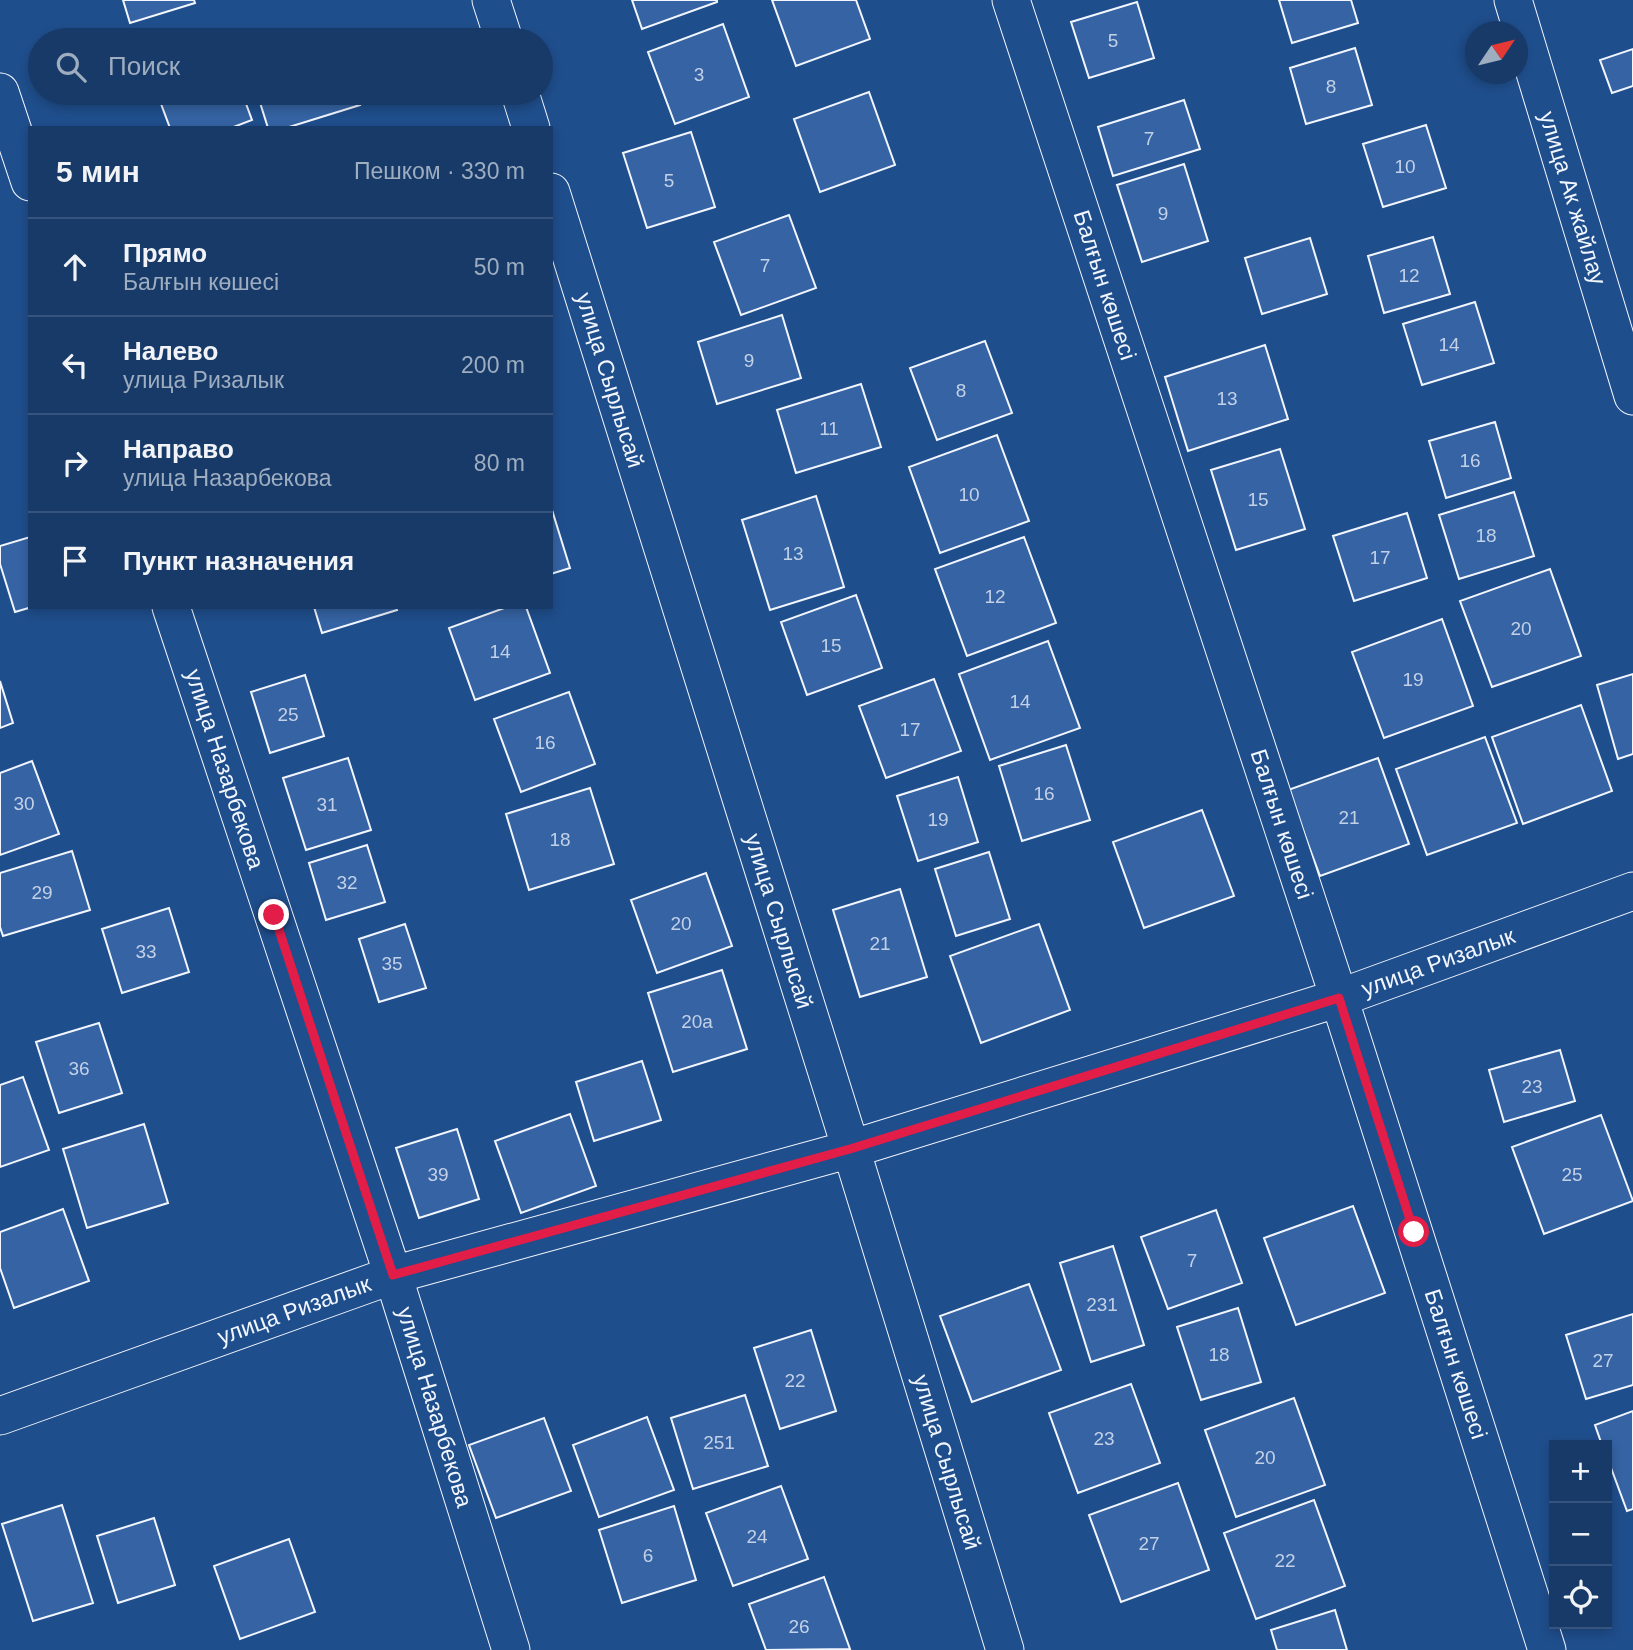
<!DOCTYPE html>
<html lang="ru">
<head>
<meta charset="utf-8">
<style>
  :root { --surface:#173a69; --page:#244571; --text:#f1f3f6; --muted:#9eadc0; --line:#36547d }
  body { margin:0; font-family:Arial,sans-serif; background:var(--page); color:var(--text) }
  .controls { position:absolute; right:21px; bottom:21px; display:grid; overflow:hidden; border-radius:0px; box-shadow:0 4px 10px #0003 }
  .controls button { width:63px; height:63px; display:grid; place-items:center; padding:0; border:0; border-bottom:2px solid var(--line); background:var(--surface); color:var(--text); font:35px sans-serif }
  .compass { position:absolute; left:1465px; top:21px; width:63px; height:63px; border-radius:50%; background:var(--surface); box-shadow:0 4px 10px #0003; rotate:55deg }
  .stop { position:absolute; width:21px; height:21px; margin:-16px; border:5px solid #e11d48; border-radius:50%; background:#fff }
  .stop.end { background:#e11d48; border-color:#fff; box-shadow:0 2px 7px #0008 }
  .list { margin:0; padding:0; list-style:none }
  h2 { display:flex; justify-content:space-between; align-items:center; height:91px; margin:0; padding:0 28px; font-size:30px }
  h2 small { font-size:23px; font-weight:400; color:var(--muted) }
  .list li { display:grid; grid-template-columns:46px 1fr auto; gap:21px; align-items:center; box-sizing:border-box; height:98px; padding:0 28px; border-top:2px solid var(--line) }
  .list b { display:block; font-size:26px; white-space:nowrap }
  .list p { margin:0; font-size:23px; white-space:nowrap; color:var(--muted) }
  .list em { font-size:23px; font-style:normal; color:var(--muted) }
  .icon { flex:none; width:38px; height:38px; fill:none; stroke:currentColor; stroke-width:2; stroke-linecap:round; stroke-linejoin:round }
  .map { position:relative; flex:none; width:1633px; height:1650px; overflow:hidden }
  .search { position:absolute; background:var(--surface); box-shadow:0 4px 10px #0003; left:28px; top:28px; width:525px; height:77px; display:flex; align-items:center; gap:18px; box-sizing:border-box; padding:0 24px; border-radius:38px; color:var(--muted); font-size:26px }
  .panel { position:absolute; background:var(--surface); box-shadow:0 4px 10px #0003; left:28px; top:126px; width:525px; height:483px; border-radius:0px }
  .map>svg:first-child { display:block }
  .building { fill:#3563a3; stroke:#f2f6ff; stroke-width:2 }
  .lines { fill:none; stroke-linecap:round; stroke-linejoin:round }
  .minor-casing { stroke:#f2f6ff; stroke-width:39 }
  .minor { stroke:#1f4e8c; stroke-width:37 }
  .route { stroke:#e11d48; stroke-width:9 }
  .labels { text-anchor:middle; stroke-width:5; stroke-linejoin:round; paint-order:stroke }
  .number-label { font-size:19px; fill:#c3d1e8 }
  .street-label { font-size:23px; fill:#f2f6ff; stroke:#1f4e8c }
</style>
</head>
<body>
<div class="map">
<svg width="1633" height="1650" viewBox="0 0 1633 1650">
  <rect width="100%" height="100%" fill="#1f4e8c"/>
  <path class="building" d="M123 0H194L195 3 130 23Z
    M632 0H717V2L642 29Z
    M772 0H856L870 39 796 66Z
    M1279 0H1351L1358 23 1292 43Z
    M1137 2 1154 58 1089 78 1071 22Z
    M723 24 749 97 675 124 648 52Z
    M1355 48 1372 105 1306 124 1290 68Z
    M1633 49V86L1612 93 1600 60Z
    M869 92 895 165 820 192 794 119Z
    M157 93H242L252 120 231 128H170Z
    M257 93H357L360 105 286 128H268Z
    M1184 100 1200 149 1113 176 1098 127Z
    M1426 125 1446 188 1383 207 1363 144Z
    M691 132 715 207 647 228 623 153Z
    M1184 164 1208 241 1142 262 1117 185Z
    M789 215 816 288 741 315 714 242Z
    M1433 237 1450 294 1384 313 1368 256Z
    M1310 238 1327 294 1262 314 1245 258Z
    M1475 302 1494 363 1422 385 1403 324Z
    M782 315 801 378 717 404 698 342Z
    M985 341 1012 413 937 440 910 368Z
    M1265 345 1288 419 1188 451 1165 377Z
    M861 384 881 447 796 473 777 410Z
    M1495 422 1511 478 1446 498 1429 441Z
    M997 435 1029 521 940 553 909 467Z
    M1280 449 1305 529 1236 550 1211 470Z
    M1514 492 1534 556 1459 579 1439 515Z
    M816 496 844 587 770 610 742 520Z
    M551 510H552L570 568 551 574Z
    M1407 513 1427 578 1354 601 1333 536Z
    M30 537V607H32L15 612 0 564V546Z
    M1024 537 1056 623 967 656 935 569Z
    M1550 569 1581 656 1492 687 1460 601Z
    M856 595 882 668 807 695 781 622Z
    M314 607H396L397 610 322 633Z
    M507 607H526L550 673 475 700 449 628Z
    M1442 619 1473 706 1384 738 1352 652Z
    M1048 641 1080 728 990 760 959 674Z
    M1633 674V754L1618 759 1597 685Z
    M305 675 324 736 270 753 251 692Z
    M934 679 961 751 886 778 859 706Z
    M0 681 13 723 0 728Z
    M569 692 595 764 521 792 494 719Z
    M1581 705 1612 791 1523 824 1492 737Z
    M1485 737 1517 823 1427 855 1396 769Z
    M1066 745 1090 820 1022 841 999 766Z
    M348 758 371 830 306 850 283 778Z
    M1378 758 1409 844 1320 876 1288 790Z
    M32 761 59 834 0 855V773Z
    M958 777 978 842 918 861 897 796Z
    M590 788 614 864 529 890 506 814Z
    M1202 810 1234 896 1144 928 1113 842Z
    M367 845 385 902 326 920 309 863Z
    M72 851 90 910 3 936 0 927V873Z
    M989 852 1010 919 956 936 935 869Z
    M706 873 732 946 657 973 631 900Z
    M900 889 927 977 860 997 833 910Z
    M169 908 189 972 122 993 102 929Z
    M405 924 426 988 379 1002 359 939Z
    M1039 924 1070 1010 981 1043 950 956Z
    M722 970 747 1049 673 1072 648 993Z
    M99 1023 122 1093 59 1113 36 1042Z
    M1560 1050 1575 1101 1504 1122 1489 1070Z
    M642 1061 661 1120 594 1141 576 1082Z
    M23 1077 49 1150 0 1167V1085Z
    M570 1114 596 1186 521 1213 495 1141Z
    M1601 1115 1633 1201 1544 1234 1512 1147Z
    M144 1124 168 1203 87 1228 63 1149Z
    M457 1129 479 1199 419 1218 396 1148Z
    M1353 1206 1385 1293 1296 1325 1264 1238Z
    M63 1209 89 1281 14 1308 0 1268V1232Z
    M1216 1210 1242 1283 1168 1309 1141 1237Z
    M1113 1246 1144 1345 1091 1362 1060 1263Z
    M1029 1284 1061 1370 972 1402 940 1316Z
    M1238 1308 1261 1382 1201 1400 1177 1327Z
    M1633 1314V1385L1586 1399 1566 1335Z
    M811 1330 836 1411 780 1429 754 1348Z
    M1131 1384 1160 1463 1078 1493 1049 1413Z
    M745 1395 768 1466 693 1489 671 1418Z
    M1294 1398 1325 1485 1236 1517 1205 1430Z
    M1633 1411V1509L1627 1511 1607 1457V1445H1602L1595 1425Z
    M647 1417 674 1490 599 1517 573 1445Z
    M544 1418 571 1491 496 1518 469 1445Z
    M1178 1483 1209 1570 1121 1602 1089 1515Z
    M781 1486 808 1559 733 1586 706 1513Z
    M1314 1500 1345 1586 1256 1619 1224 1533Z
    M62 1505 93 1603 33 1621 2 1524Z
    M674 1506 696 1580 622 1603 599 1530Z
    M154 1518 175 1585 118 1603 97 1536Z
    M289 1539 315 1612 240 1639 214 1566Z
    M824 1577 850 1649 766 1650 749 1604Z
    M1335 1610 1347 1650H1277L1271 1630Z"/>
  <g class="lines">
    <g class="minor-casing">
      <path id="minor" d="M491 0 504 40
        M1011 0 1339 998 1547 1650
        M1513 0 1633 396
        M0 92 30 182
        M520 93 531 128
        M551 192 851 1149 1005 1650
        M171 607 393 1275 511 1650
        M0 1416 393 1275 851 1149 1339 998 1633 891"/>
    </g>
    <use href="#minor" class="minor"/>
  </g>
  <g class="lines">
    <path class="route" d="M274 915 393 1275 850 1149 1339 998 1414 1232"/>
  </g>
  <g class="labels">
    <g class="number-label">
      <text x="1113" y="47">5</text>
      <text x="699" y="81">3</text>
      <text x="1331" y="93">8</text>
      <text x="1149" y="145">7</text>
      <text x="1405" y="173">10</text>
      <text x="669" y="187">5</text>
      <text x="1163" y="220">9</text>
      <text x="765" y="272">7</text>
      <text x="1409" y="282">12</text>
      <text x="1449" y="351">14</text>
      <text x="749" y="367">9</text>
      <text x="961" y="397">8</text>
      <text x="1227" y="405">13</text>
      <text x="829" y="435">11</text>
      <text x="1470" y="467">16</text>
      <text x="969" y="501">10</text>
      <text x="1258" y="506">15</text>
      <text x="1486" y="542">18</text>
      <text x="793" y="560">13</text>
      <text x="1380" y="564">17</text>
      <text x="995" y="603">12</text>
      <text x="1521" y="635">20</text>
      <text x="831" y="652">15</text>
      <text x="500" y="658">14</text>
      <text x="1413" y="686">19</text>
      <text x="1020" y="708">14</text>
      <text x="288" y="721">25</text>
      <text x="910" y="736">17</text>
      <text x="545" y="749">16</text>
      <text x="1044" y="800">16</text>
      <text x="24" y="810">30</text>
      <text x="327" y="811">31</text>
      <text x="1349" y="824">21</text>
      <text x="938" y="826">19</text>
      <text x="560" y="846">18</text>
      <text x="347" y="889">32</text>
      <text x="42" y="899">29</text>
      <text x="681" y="930">20</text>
      <text x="880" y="950">21</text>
      <text x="146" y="958">33</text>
      <text x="392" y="970">35</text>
      <text x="697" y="1028">20а</text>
      <text x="79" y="1075">36</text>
      <text x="1532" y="1093">23</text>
      <text x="438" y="1181">39</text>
      <text x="1572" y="1181">25</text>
      <text x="1192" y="1267">7</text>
      <text x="1102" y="1311">231</text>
      <text x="1219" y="1361">18</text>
      <text x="1603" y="1367">27</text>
      <text x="795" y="1387">22</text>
      <text x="1104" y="1445">23</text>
      <text x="719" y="1449">251</text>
      <text x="1265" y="1464">20</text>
      <text x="757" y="1543">24</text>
      <text x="1149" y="1550">27</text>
      <text x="648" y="1562">6</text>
      <text x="1285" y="1567">22</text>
      <text x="799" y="1633">26</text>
    </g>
    <g class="street-label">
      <text transform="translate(1573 198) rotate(73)" y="8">улица Ак жайлау</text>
      <text transform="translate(1105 285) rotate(72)" y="8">Балғын көшесі</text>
      <text transform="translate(610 380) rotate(73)" y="8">улица Сырлысай</text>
      <text transform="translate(225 769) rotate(72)" y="8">улица Назарбекова</text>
      <text transform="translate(1282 824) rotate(72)" y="8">Балғын көшесі</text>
      <text transform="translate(779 921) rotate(73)" y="8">улица Сырлысай</text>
      <text transform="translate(1438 962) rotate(-20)" y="8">улица Ризалык</text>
      <text transform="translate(294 1310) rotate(-20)" y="8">улица Ризалык</text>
      <text transform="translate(1456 1364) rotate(72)" y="8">Балғын көшесі</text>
      <text transform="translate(435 1407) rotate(73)" y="8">улица Назарбекова</text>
      <text transform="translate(947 1462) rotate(73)" y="8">улица Сырлысай</text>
    </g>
  </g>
</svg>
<div class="controls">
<button>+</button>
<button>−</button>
<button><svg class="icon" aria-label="locate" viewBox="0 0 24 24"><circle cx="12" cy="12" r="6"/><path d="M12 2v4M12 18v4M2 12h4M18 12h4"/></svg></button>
</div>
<svg class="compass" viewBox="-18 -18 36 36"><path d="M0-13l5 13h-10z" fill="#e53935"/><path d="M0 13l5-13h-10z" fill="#9eadc0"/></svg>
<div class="stop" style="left:1414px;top:1232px"></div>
<div class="stop end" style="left:274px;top:915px"></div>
<div class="search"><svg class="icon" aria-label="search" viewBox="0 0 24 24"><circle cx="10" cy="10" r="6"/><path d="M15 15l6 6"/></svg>Поиск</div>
<section class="panel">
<h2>5 мин<small>Пешком · 330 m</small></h2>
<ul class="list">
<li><svg class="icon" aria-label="ahead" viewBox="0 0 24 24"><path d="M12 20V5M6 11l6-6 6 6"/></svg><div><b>Прямо</b><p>Балғын көшесі</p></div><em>50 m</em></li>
<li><svg class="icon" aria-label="left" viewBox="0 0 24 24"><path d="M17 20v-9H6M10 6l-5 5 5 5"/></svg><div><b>Налево</b><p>улица Ризалык</p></div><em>200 m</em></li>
<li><svg class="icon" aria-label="right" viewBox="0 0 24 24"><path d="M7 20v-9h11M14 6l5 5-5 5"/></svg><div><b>Направо</b><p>улица Назарбекова</p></div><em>80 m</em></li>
<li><svg class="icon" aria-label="arrive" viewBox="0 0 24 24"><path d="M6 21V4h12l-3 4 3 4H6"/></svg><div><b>Пункт назначения</b></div></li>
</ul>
</section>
</div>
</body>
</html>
